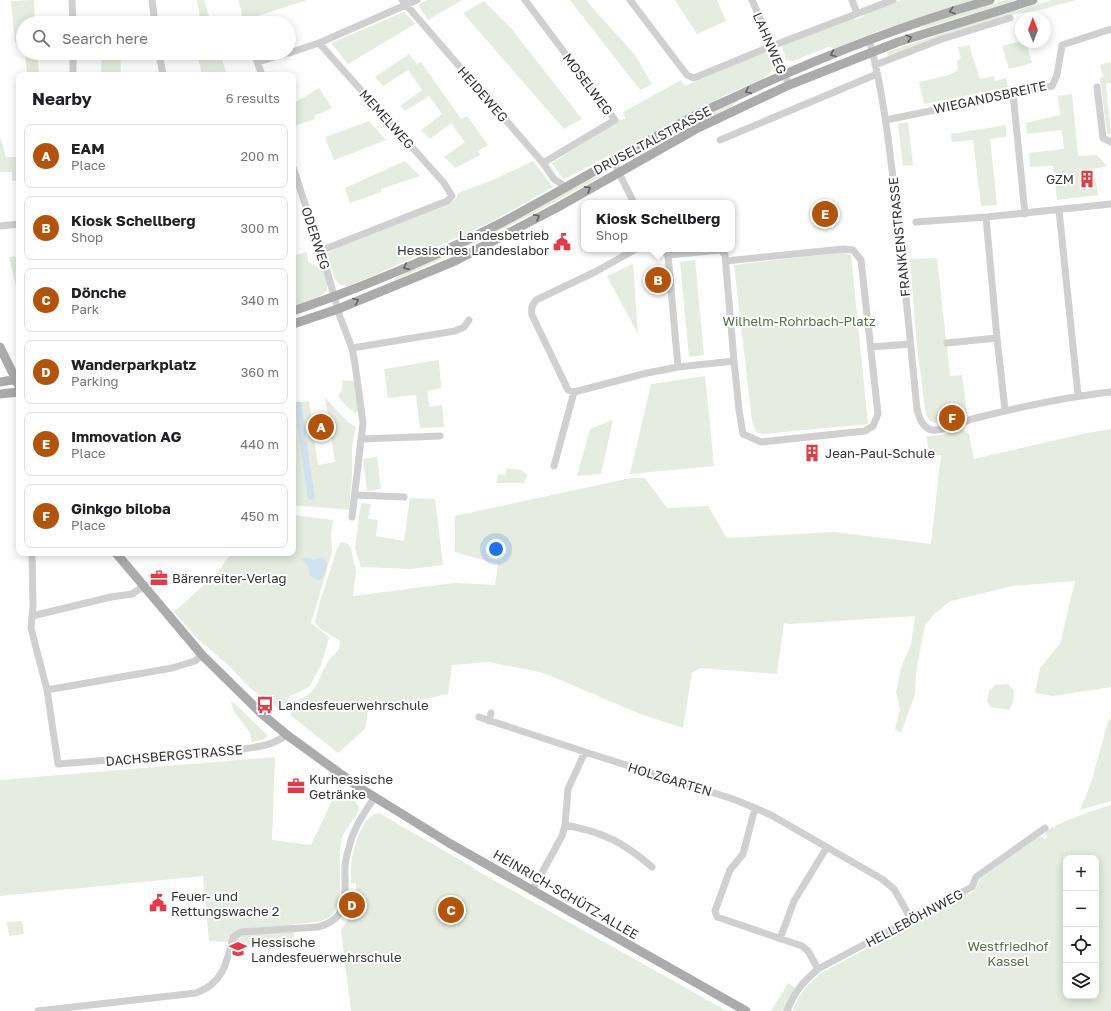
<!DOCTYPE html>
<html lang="en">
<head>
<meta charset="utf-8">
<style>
  :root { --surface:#fff; --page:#f6f6f6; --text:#202124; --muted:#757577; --line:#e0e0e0; --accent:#b45309 }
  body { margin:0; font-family:"Golos Text",sans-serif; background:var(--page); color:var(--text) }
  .controls { position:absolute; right:12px; bottom:12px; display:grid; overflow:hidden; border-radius:8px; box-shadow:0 2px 10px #0003 }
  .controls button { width:36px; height:36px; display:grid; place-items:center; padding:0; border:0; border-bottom:1px solid var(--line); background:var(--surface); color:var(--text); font:20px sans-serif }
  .compass { position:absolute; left:1015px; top:12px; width:36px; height:36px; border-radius:50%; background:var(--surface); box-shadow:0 2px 10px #0003; rotate:359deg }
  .you { position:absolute; left:496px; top:549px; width:14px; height:14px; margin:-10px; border:3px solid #fff; border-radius:50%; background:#1a73e8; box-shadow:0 0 0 6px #1a73e833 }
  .badge { display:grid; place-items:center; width:26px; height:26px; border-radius:50%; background:var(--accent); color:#fff; font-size:13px; font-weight:700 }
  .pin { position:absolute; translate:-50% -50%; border:2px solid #fff; box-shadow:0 1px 4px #0006 }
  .popup { position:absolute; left:581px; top:200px; width:154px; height:52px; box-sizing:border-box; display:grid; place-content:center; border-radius:8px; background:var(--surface); filter:drop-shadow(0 1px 3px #0005); font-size:13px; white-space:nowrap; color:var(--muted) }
  .popup b { font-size:15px; color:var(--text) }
  .popup::after { content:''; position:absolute; left:50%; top:100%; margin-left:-8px; border:8px solid transparent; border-top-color:var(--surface) }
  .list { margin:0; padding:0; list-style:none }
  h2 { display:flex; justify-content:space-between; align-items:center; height:52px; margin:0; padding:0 16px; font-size:17px }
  h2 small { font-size:13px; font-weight:400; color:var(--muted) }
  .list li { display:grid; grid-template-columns:26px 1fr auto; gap:12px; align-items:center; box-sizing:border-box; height:64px; margin:0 8px 8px; padding:0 8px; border:1px solid var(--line); border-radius:8px }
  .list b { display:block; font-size:15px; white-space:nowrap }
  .list p { margin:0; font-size:13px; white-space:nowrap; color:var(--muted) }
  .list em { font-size:13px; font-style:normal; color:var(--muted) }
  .icon { flex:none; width:22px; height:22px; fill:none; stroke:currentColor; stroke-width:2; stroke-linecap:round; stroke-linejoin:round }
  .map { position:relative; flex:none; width:1111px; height:1011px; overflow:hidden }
  .search { position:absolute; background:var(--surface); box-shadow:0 2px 10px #0003; left:16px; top:16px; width:280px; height:44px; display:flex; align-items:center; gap:10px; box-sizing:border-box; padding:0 14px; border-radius:22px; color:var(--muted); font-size:15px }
  .panel { position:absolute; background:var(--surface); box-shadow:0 2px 10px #0003; left:16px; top:72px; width:280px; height:484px; border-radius:8px }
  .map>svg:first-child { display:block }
  .green { fill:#e6ecdf; fill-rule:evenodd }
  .water { fill:#cfe2ee }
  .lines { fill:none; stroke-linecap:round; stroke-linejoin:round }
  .canal { stroke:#cfe2ee; stroke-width:7 }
  .minor { stroke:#d0d0d0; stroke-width:7 }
  .major { stroke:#ababab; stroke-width:9 }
  .oneway { stroke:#636363 }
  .labels { text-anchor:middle; stroke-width:4; stroke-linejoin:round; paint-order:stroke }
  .street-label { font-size:13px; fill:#333; stroke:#fff }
  .poi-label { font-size:13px; fill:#333; stroke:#fff; text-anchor:start }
  .park-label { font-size:13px; fill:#56703f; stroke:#fff }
</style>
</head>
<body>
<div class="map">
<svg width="1111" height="1011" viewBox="0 0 1111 1011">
  <rect width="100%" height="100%" fill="#fff"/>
  <path class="green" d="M34 0 35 23H23V42L15 43 11 1Z
    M197 0H204L211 23H201Z
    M239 0H307L251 18 242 16Z
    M427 0H462L428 20 418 5Z
    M570 0H587L591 6 635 55 652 84 640 90Z
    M675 0H717L726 21 697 34Z
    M901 0H975L881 30 835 48 828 47 793 61 786 60 782 46 853 17 855 20 864 16 862 13Z
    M1005 0H1017L919 30 926 24Z
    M1052 0H1076L1044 9 1012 15 888 56 887 52 992 17Z
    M484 1 511 28 582 119 564 129 463 13Z
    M404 12 415 24 348 64 331 43Z
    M1021 41V42H1026L1032 63 1009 69 1002 46Z
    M969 45 980 79 994 76 995 81 1006 78 1008 87 924 104 919 82 949 75 958 70 957 61 961 58 958 47Z
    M765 52 771 56 775 64 769 74 764 78 724 96 611 157 608 156 567 178 563 179 552 163 619 120 626 119 623 112 681 80 685 86Z
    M25 53H37L39 75H27Z
    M102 53H120L121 75H101Z
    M197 53H220L227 75H202Z
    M409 54 417 64 421 62 461 119 467 116 488 145 478 151 480 155 455 168 444 157 465 142 451 123 430 139 421 130 442 114 429 96 405 111 400 106 422 90 408 70 383 86 375 77Z
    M1111 62V83H1106L1111 134H1107L1100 78 1103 77 1100 65Z
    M319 88 332 108 314 116 315 119 294 126 293 104Z
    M1072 94 1078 156 1097 155 1107 166 1094 169 1098 195 1057 200 1053 166 1030 167 1029 153 1064 149 1062 130 1027 134 1026 123 1060 115 1058 96Z
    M737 100 738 101 729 108 662 142 669 135Z
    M369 121 386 140 334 160 325 137Z
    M908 122 913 165 903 166 898 124Z
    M1006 125V137L990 139 997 205 981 206 973 140 952 142 951 134Z
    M0 136 6 157H19V181H12V172H0Z
    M405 161 420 176 381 189V192L350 203 345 188Z
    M533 161 553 187 491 222 377 274 348 286 340 285 335 279 327 256 328 253 337 248 443 206 456 199 458 193 493 180Z
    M598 175 600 177C532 215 464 250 393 281L397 277 521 217Z
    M307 252 308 262 323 269 327 281V290L319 297 293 306V256Z
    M842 252 851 255 868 424 763 434 756 432 752 421 734 265Z
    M19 256V290H17L9 257Z
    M937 258 950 376 962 375 967 414 936 423 930 421 926 415 917 348 910 259Z
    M695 260 704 355 689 357 680 262Z
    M633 264 638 334 607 276Z
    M439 360 441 388 427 391 429 407 442 405 444 427 420 428 416 395 388 398 384 369Z
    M705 376 714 466 630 474 651 384Z
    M343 380 352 381 355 382 359 408 357 413C349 411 343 402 338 396L342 389Z
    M325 398 348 422 356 427 352 445V475L349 510 293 505V471H294L293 460V403L309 401 318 465 335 462Z
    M613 420 601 474 577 476 590 429Z
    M962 429 969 434 974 459 1087 433 1111 429V687L1053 696 1035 693 1040 668 1060 644 1075 581 1012 586 951 601 935 613 925 625 916 672 915 694 901 733 895 729 900 710 896 692 901 668 911 644 915 616 790 624 784 623 777 674 700 668 692 673 683 728 640 714 544 673 489 662 452 665 448 694 368 711 365 729 338 753 290 715 297 701C319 692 317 679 328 662 332 654 341 652 340 641L318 627 315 622 319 605 337 549 341 542 348 544 351 549 356 571 353 596 455 583 495 585 498 564 455 552V516L631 478H645L667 508 708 506 727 538 834 532 931 544 941 455 929 457 927 436 941 435Z
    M377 457 381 489 367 491 363 459Z
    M507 468 521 470 527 475 524 483H496L499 474 505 475Z
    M410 498 435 499 443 565 411 569 361 567 355 548 361 503 371 504 368 519 378 520 376 536 404 541Z
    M293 515 333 520 331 535 332 552 311 623 329 637 321 665 309 687 290 696 285 706 279 709 250 688 228 665 198 639 174 612 219 571 231 553H293Z
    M1008 684 1014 691 1013 702 1009 710 991 707 987 702 989 691 995 685Z
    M231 702 234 703 268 736 262 740 252 742 250 733 234 711Z
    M1111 716V801L1080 810 1091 783 1107 725Z
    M275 757 272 840 311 845 336 792 354 799 359 808 358 812C354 819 347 827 343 835 333 858 352 909 324 920 315 923 303 923 293 924L294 938 239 947 227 942 209 941 203 876 0 896V780Z
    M1111 805V1011H793C798 994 809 982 823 972L974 891 980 879 1040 836 1044 839 1048 837 1044 832C1067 819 1086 813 1111 805ZM1066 858H1096V996H1066Z
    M379 813 474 868V869L727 1011H351L341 930C344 925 348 921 351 916 357 907 356 895 356 884L351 882C351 874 350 867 352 859 354 846 363 814 379 813Z
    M22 921 24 934 9 936 7 922Z
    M788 983 796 988 784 1011H771Z"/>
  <path class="water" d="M322 557C331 563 326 573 320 580L315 579 309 575 308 566 300 558H307L314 560Z"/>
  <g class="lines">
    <path class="canal" d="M298 405 311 496"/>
    <path class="minor" d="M72 0 73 23
      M152 0 155 23
      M402 0 543 163 554 179 566 187
      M525 0 615 120 543 163
      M630 0 687 75 694 78 772 46 893 0
      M752 0 789 85
      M852 0 857 13
      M239 21 241 23
      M869 39C881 82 887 126 892 170 902 250 909 329 917 409 919 417 922 428 932 430 941 432 965 420 976 418 1020 407 1065 397 1111 392
      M319 43 444 183 452 196 447 201 320 251
      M73 53V75
      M159 53 163 75
      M254 53 262 75
      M289 53 319 43 417 0
      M258 62 287 53
      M875 65 942 39 1010 18
      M1097 87 1103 138 1111 142
      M1013 93 1025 214
      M886 120 1052 86 1057 75 1062 45 1111 29
      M720 140 877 74
      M613 161 634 203
      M293 167 327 271 340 317 352 348 355 364 363 423 352 517
      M1059 210 1078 395
      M986 217 997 338 1005 410
      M916 222 986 217 1111 204
      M0 226 19 224
      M636 249 595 272 536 300C532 305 531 308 532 315L568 390 574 392 647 373 678 367 734 361
      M660 249 668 255 721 250 725 255 734 361 739 410 743 434 761 442 865 431 873 426 878 414 861 260 853 250 843 249 726 261
      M668 255 678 367
      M947 343 997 338
      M871 347 910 344
      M352 348 455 331 464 327 469 320
      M362 439 440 436
      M554 466 574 392
      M355 495 404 497
      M32 553 33 606 31 628 47 690 58 764 236 750C256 747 269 747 287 735
      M32 616 111 597 132 594 144 586
      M47 690 172 668 195 661 202 655
      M479 717 585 752
      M489 721 491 713
      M755 808 743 854 730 870 715 911 717 917 802 946 808 951 818 969
      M565 825C603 832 623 842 652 867
      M532 891 562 836 565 825 568 789 585 752 733 799 755 808 771 815 882 879 894 889 911 919
      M780 939 794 901 827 847
      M38 1011 196 993C223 983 227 963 233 937L241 932 318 927C352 918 344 892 345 865 346 858 348 850 350 844 354 827 365 812 374 798
      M787 1011C795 991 802 983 818 969L972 887 976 877 1045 828"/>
    <path class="major" d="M293 311C364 287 435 257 501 223 565 189 626 152 690 118 706 110 722 103 739 95 820 57 903 25 990 0
      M293 324 338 309 455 261 558 207 696 129 789 85 898 42 1033 0
      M0 347 19 386
      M0 382 19 379
      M0 394 19 392
      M116 553 202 655 262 714 287 735 360 788 449 843 746 1011"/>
  </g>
  <defs><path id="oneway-chevron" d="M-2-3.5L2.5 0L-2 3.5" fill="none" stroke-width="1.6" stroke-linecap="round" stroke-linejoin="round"/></defs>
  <g class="oneway">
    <use href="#oneway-chevron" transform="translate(952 11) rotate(163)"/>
    <use href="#oneway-chevron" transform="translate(909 38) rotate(-18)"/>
    <use href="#oneway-chevron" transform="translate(833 54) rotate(157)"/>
    <use href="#oneway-chevron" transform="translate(748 91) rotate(155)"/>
    <use href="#oneway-chevron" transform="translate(588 189) rotate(-29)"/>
    <use href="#oneway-chevron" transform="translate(537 217) rotate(-28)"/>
    <use href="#oneway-chevron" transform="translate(406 267) rotate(156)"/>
    <use href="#oneway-chevron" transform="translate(356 301) rotate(-22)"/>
  </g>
  <defs>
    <g id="building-bare" transform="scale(1.38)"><path d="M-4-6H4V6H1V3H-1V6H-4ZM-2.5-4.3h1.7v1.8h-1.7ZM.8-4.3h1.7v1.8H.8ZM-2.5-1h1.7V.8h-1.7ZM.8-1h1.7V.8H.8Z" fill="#e63946" stroke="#fff" stroke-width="2.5" paint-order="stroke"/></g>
    <g id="civic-bare" transform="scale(1.38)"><path d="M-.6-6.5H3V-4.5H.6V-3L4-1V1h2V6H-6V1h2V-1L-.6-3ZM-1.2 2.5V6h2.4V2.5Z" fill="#e63946" stroke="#fff" stroke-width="2.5" paint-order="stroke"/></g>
    <g id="office-bare" transform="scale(1.38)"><path d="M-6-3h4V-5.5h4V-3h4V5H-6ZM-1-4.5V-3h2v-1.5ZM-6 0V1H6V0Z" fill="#e63946" stroke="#fff" stroke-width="2.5" paint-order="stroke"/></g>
    <g id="bus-bare" transform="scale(1.38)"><path d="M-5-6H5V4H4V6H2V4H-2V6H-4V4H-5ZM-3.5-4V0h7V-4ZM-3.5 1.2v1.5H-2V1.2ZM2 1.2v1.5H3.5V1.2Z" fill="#e63946" stroke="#fff" stroke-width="2.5" paint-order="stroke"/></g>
    <g id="school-bare" transform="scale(1.38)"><path d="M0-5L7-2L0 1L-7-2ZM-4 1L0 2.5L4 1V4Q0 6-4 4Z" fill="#e63946" stroke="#fff" stroke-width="2.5" paint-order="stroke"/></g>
  </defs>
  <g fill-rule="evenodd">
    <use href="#building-bare" x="1087" y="179"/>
    <use href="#civic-bare" x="562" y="242"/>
    <use href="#building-bare" x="812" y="453"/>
    <use href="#office-bare" x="159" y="578"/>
    <use href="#bus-bare" x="265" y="705"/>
    <use href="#office-bare" x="296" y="786"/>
    <use href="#civic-bare" x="158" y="903"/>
    <use href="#school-bare" x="238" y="949"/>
  </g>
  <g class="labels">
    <g class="street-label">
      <text transform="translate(770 43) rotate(67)" y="5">LAHNWEG</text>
      <text transform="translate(588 84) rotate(53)" y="5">MOSELWEG</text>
      <text transform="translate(483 94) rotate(49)" y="5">HEIDEWEG</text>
      <text transform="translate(990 97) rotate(-12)" y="5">WIEGANDSBREITE</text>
      <text transform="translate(387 119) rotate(48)" y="5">MEMELWEG</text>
      <text transform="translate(652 140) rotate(-28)" y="5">DRUSELTALSTRASSE</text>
      <text transform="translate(899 237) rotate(-96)" y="5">FRANKENSTRASSE</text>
      <text transform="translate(316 238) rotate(72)" y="5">ODERWEG</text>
      <text transform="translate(174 755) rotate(-5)" y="5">DACHSBERGSTRASSE</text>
      <text transform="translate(670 779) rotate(17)" y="5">HOLZGARTEN</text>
      <text transform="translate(566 894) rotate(30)" y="5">HEINRICH-SCHÜTZ-ALLEE</text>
      <text transform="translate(914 918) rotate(-28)" y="5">HELLEBÖHNWEG</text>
    </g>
    <g class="poi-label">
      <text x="1074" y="184" text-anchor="end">GZM</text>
      <text x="549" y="240" text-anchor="end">Landesbetrieb<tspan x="549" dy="15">Hessisches Landeslabor</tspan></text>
      <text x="825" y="458">Jean-Paul-Schule</text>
      <text x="172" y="583">Bärenreiter-Verlag</text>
      <text x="278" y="710">Landesfeuerwehrschule</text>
      <text x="309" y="784">Kurhessische<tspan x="309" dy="15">Getränke</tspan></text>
      <text x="171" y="901">Feuer- und<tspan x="171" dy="15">Rettungswache 2</tspan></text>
      <text x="251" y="947">Hessische<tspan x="251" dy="15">Landesfeuerwehrschule</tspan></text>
    </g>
    <g class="park-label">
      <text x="799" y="326">Wilhelm-Rohrbach-Platz</text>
      <text x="1008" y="951">Westfriedhof<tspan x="1008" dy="15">Kassel</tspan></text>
    </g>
  </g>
</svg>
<div class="controls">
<button>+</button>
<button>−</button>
<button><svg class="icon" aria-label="locate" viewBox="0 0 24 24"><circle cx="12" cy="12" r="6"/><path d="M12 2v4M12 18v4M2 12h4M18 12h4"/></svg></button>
<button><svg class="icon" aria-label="layers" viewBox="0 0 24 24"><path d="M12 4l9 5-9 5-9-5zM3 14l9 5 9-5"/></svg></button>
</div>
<svg class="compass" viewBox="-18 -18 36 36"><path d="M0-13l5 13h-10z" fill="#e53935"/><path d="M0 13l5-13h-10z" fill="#757577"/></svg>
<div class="you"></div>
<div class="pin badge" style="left:321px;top:427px">A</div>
<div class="pin badge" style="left:658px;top:280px">B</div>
<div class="popup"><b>Kiosk Schellberg</b>Shop</div>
<div class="pin badge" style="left:451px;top:910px">C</div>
<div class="pin badge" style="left:352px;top:905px">D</div>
<div class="pin badge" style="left:825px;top:214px">E</div>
<div class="pin badge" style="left:952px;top:418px">F</div>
<div class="search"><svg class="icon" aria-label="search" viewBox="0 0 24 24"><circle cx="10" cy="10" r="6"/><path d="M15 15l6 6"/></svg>Search here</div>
<section class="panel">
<h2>Nearby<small>6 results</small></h2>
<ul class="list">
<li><span class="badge">A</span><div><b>EAM</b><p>Place</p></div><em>200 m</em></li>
<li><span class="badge">B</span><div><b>Kiosk Schellberg</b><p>Shop</p></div><em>300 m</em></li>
<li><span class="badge">C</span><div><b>Dönche</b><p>Park</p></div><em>340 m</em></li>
<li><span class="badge">D</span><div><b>Wanderparkplatz</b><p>Parking</p></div><em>360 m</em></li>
<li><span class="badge">E</span><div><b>Immovation AG</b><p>Place</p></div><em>440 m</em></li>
<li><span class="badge">F</span><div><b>Ginkgo biloba</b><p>Place</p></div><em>450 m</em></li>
</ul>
</section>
</div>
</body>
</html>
